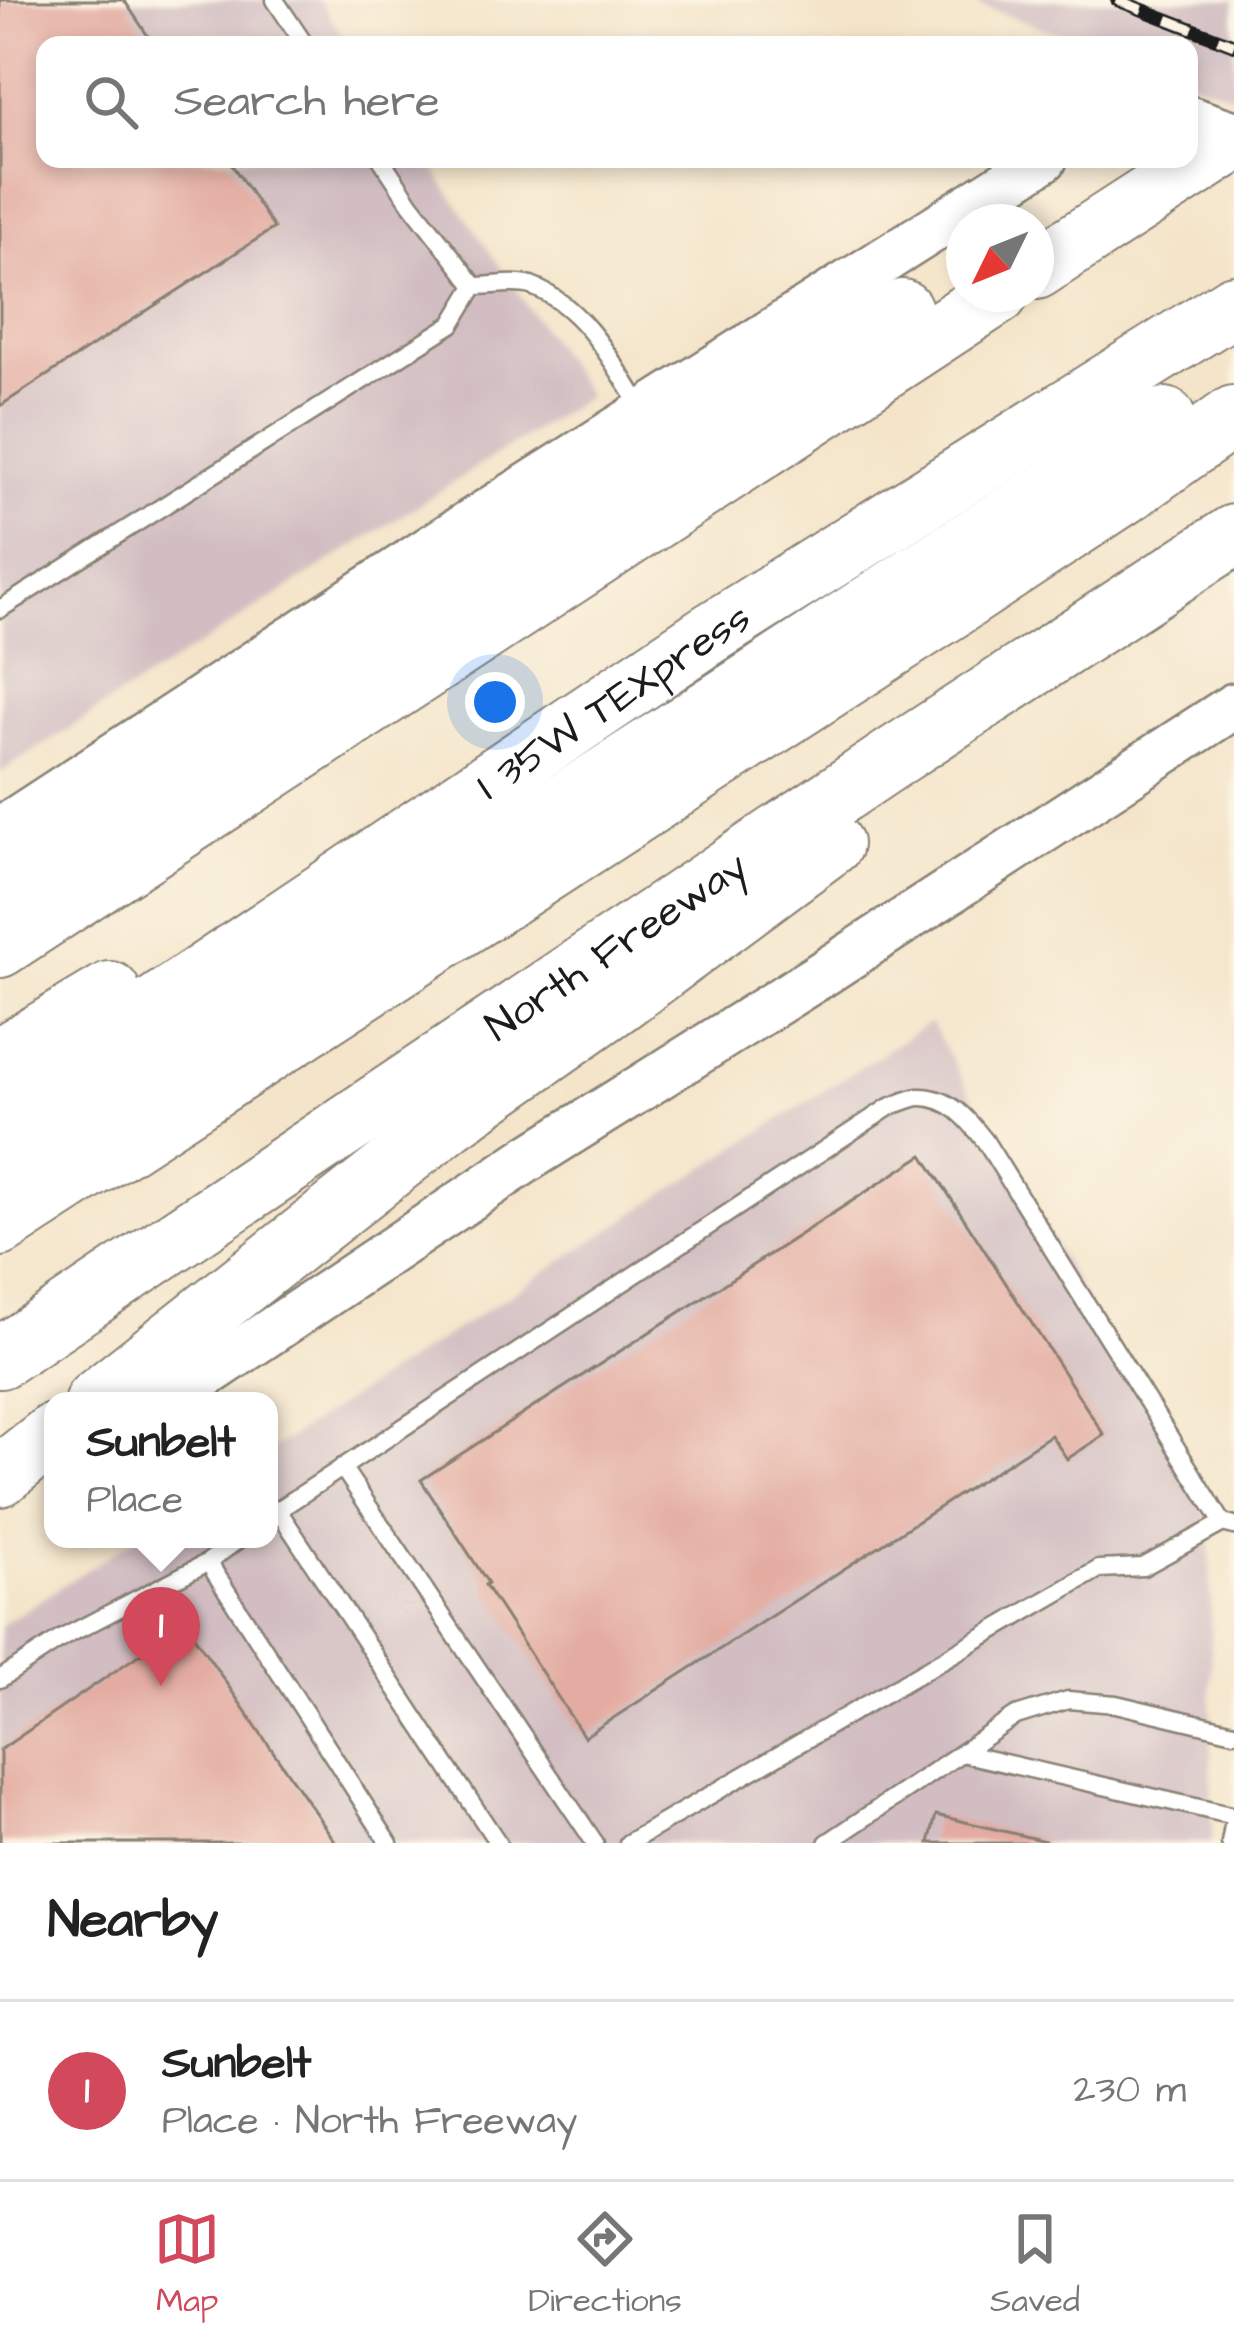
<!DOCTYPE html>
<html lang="en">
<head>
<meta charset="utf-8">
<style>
  :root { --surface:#fff; --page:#f6f6f6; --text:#222; --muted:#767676; --line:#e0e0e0; --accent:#d1495b }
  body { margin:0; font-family:"Architects Daughter",sans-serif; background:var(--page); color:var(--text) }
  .compass { position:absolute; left:946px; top:204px; width:108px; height:108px; border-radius:50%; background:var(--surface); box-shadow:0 6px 18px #0003; rotate:227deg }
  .you { position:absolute; left:495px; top:702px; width:42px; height:42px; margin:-30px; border:9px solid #fff; border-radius:50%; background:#1a73e8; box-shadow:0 0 0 18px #1a73e833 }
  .badge { display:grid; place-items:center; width:78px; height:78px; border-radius:50%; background:var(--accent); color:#fff; font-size:39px; font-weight:700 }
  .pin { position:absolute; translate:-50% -99px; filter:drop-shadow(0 3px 6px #0008) }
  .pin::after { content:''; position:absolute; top:63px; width:42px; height:36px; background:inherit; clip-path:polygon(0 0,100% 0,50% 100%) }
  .popup { position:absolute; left:44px; top:1392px; width:234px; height:156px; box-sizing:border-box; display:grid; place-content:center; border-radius:24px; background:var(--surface); filter:drop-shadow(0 3px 9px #0005); font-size:39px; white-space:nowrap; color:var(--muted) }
  .popup b { font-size:45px; color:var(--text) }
  .popup::after { content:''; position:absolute; left:50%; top:100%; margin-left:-24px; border:24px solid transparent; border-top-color:var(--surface) }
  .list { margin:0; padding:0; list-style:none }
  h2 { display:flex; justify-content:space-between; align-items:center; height:156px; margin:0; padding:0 48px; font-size:51px }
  h2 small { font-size:39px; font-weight:400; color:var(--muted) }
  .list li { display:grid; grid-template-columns:78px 1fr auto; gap:36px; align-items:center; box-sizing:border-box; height:180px; padding:0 48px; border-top:3px solid var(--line) }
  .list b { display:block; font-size:45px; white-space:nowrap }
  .list p { margin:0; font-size:39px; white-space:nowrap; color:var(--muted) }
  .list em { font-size:39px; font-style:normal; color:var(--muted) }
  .icon { flex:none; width:66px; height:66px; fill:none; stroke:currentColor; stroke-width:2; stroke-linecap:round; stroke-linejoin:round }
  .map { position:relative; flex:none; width:1234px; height:1843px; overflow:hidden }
  .search { position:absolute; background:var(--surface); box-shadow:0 6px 18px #0003; left:36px; right:36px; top:36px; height:132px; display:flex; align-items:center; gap:30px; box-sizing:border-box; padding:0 42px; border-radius:24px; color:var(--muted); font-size:45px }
  .sheet { height:336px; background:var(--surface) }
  nav { display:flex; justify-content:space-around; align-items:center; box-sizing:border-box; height:168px; border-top:3px solid var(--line); background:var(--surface); font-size:33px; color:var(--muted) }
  nav a { display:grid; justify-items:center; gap:6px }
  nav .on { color:var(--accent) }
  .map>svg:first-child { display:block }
  .industrial { fill:#d2bec2 }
  .building { fill:#e3aba1 }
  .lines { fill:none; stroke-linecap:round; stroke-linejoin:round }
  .lane-casing { stroke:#888073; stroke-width:21 }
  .secondary-casing { stroke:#888073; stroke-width:50 }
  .highway-casing { stroke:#888073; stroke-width:64 }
  .lane { stroke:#fff; stroke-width:16 }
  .secondary { stroke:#fff; stroke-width:45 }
  .highway { stroke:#fff; stroke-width:60 }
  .rail-casing { stroke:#1c1c1c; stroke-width:14 }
  .rail { stroke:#fcf5e5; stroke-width:9; stroke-dasharray:27; stroke-linecap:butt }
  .labels { text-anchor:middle; stroke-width:10; stroke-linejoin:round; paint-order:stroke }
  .street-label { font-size:42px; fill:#1c1c1c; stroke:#fcf5e5 }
</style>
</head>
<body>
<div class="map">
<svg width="1234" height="1843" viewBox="0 0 1234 1843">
  <rect width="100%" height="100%" fill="#fcf5e5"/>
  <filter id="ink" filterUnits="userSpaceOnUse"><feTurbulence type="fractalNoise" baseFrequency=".00833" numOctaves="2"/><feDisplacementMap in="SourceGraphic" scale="24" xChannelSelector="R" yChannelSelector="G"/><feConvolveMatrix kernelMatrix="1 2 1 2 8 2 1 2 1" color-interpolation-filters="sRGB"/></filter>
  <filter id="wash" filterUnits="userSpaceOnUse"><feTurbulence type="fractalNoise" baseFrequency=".004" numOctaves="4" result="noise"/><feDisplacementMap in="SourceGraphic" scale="48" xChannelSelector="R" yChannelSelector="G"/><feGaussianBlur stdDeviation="2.7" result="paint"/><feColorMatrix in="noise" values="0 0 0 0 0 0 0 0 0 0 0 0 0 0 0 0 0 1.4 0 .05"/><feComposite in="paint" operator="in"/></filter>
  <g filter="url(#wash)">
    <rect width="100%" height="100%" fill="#f4e5ca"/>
    <path class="industrial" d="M0 0H319L349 45H45V159H427L588 396 0 773Z
      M964 0H1234V96L1189 80V45H1091Z
      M930 1022 1210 1522 1212 1843H0V1626L134 1539H269V1451Z"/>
    <g id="blocks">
      <path class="building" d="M0 0H124L154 45H45V159H228L274 228 0 406Z
        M923 1155 1104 1435 1067 1459 1051 1435 584 1737 485 1585 488 1583 421 1480Z
        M185 1623 336 1843H0V1750Z
        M936 1815 1045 1841V1843H929Z"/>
    </g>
  </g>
  <g filter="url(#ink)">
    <use href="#blocks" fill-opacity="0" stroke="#888073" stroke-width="3"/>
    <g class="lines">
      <g class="lane-casing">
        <path id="lane" d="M275 0 305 45
          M475 286C492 286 516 281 531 286 585 306 615 366 644 412
          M0 609 452 324 475 286 411 204 381 159
          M342 1467 595 1843
          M208 1562 389 1843
          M0 1679 62 1638 208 1562 239 1539
          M961 1753 1234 1816
          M498 1843 278 1510 889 1107C898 1104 910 1098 919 1097 949 1096 968 1119 985 1141L1223 1523 1234 1526
          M628 1843 1099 1569 1143 1567 1223 1523
          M827 1843 1016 1716 1068 1700 1116 1704 1234 1732
          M1230 1843 1234 1821"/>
      </g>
      <g class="secondary-casing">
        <path id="secondary" d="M1189 119 1234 134
          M0 830 462 528 1044 159
          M167 1401 532 1156 819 976 1234 706"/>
      </g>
      <g class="highway-casing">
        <g id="highway">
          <path d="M1036 269 1234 141"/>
          <path d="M0 880 520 537 902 310"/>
          <path d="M0 947 998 294"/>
          <path d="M0 1058 110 992"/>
          <path id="s1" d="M0 1111 708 635 1234 305"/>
          <path d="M0 1169 920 573 1165 418"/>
          <path d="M0 1226 950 609 1133 488 1234 416"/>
          <path id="s2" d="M0 1358 899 754 1234 535"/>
          <path d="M95 1401 451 1120 620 1001 832 844"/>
          <path d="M0 1476 53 1434"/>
        </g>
      </g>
      <use href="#lane" class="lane"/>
      <use href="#secondary" class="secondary"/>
      <use href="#highway" class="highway"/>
      <g class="rail-casing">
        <path id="rail" d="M1117 0 1234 45"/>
      </g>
      <use href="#rail" class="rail"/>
    </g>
  </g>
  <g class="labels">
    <g class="street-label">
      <text dy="15" stroke="none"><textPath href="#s1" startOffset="738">I 35W TEXpress</textPath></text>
      <text dy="15" stroke="none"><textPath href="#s2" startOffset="741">North Freeway</textPath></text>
    </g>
  </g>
</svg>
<svg class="compass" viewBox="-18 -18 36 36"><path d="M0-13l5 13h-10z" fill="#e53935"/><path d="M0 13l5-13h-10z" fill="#767676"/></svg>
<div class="you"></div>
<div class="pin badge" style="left:161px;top:1686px">1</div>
<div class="popup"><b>Sunbelt</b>Place</div>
<div class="search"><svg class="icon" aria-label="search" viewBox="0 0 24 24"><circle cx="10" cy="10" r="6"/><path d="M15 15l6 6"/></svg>Search here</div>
</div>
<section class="sheet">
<h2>Nearby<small></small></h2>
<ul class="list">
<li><span class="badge">1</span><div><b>Sunbelt</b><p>Place · North Freeway</p></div><em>230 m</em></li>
</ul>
</section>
<nav>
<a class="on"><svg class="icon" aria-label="map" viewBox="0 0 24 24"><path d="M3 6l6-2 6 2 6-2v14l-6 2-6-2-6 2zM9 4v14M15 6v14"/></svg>Map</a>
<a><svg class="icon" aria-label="directions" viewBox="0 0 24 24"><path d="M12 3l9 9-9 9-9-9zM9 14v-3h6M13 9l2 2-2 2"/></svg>Directions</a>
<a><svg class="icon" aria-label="saved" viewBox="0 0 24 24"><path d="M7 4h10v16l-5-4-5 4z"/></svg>Saved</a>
</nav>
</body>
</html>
